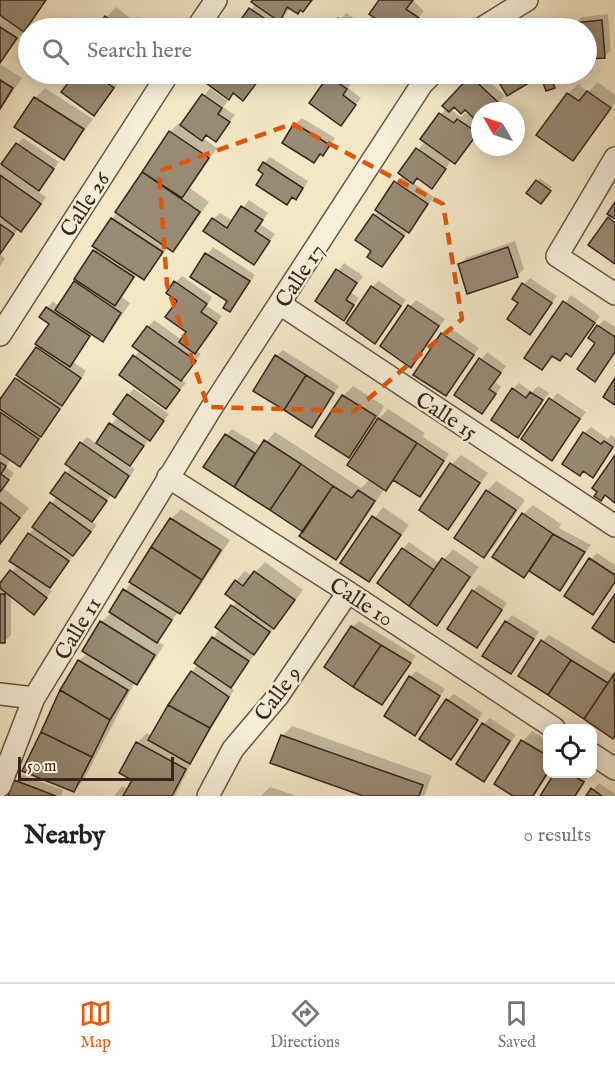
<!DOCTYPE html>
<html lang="en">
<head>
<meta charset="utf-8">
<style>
  :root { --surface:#fff; --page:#f2f2f2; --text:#222; --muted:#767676; --line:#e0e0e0; --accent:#ea580c }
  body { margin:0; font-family:"IM FELL English",serif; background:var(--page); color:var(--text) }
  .controls { position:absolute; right:18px; bottom:18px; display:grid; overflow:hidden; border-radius:12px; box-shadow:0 3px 15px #0003 }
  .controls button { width:54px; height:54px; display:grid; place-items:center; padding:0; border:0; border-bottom:2px solid var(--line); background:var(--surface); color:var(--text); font:30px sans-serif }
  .compass { position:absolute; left:471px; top:102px; width:54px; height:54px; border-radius:50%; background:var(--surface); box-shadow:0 3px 15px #0003; rotate:309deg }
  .scale { position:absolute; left:18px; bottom:15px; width:156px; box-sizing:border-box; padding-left:6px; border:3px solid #36251c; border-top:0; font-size:16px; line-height:21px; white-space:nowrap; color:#36251c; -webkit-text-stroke:4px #f7efda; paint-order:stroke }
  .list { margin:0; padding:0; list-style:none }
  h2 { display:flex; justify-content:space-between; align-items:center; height:78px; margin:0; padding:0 24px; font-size:26px }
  h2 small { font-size:20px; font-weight:400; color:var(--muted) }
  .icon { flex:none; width:33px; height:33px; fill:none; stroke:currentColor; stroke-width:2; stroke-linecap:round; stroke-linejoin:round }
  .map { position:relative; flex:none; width:615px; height:796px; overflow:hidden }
  .search { position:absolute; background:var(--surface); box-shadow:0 3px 15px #0003; left:18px; right:18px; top:18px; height:66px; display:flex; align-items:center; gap:15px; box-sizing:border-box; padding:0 21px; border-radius:33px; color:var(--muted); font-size:22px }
  .sheet { height:186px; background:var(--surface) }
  nav { display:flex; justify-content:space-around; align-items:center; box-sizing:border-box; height:84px; border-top:2px solid var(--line); background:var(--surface); font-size:16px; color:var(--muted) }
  nav a { display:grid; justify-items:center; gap:3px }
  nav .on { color:var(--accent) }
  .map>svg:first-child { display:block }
  .shadow { fill:#0003; fill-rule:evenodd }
  .building { fill:#988a74; stroke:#36251c; stroke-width:1.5 }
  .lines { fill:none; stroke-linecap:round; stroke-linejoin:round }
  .street-casing { stroke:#655646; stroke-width:24 }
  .street { stroke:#f7efda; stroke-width:21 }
  .marked { fill:none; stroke:#df560d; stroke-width:4.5; stroke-dasharray:12 8; stroke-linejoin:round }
  .labels { text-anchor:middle; stroke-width:5; stroke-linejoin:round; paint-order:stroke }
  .street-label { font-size:22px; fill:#36251c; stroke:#f7efda }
</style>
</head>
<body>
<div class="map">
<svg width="615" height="796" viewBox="0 0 615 796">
  <rect width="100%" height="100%" fill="#f3e7c6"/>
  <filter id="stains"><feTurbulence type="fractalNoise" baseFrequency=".00333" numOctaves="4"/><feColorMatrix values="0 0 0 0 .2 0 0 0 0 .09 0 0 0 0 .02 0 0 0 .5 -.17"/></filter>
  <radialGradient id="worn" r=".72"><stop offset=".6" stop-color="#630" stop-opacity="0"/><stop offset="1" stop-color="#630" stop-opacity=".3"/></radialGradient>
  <path class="shadow" d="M0 0H46L0 64 22 78 0 110Z
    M255 0H313L303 10 291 7 281 19 291 28H239L256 3Z
    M381 0H413L424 11 410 28H399L395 25 390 28 371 14Z
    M116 7 133 20 137 17 152 28H97Z
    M346 13 369 28H333Z
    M608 14 611 50 605 56 586 28H576V23L582 17Z
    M553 22 555 27 565 23 567 28H539Z
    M77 74H110L120 81 94 114 63 92Z
    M215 74H264L243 99 234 92 228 98 208 83Z
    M333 74H341L352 82 348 88 361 98 341 124 311 103Z
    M475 74H481L505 96 490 111H480V130L461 156 455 162 452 160 432 187 417 177 412 182 434 197 382 265 373 250 374 215 379 211 377 209 403 175 400 173 425 141 423 139 446 108 444 106ZM454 105 465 108 477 119 465 113 461 117 450 109Z
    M495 74H537L508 94Z
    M542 74H558L561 80 547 89Z
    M598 82 615 95V103L572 159 568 94 578 84 588 92Z
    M45 88 93 119 64 158 35 98Z
    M210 88 228 101 223 107 235 115 216 140 207 134 203 138 217 148 190 188 209 202 182 240 173 250 168 247 144 278 137 274 122 297 130 303 112 330 102 340 93 333 73 362 86 371 26 459 20 465 11 459 6 467 14 473 3 488 29 508 0 543V402L40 345 51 323 47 308 53 301 59 306 97 247 112 219 170 132 179 123 182 125Z
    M302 118 335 138 329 148 314 161 295 124Z
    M23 138 59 162 37 191 46 197 28 223 21 230 19 228 0 252V167Z
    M270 157 308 181 302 192 287 203 265 173 264 163Z
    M540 178 552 187 543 199 528 193Z
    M249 200 268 213 260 224 275 234 254 263 213 219 220 213 233 221Z
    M515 241 524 269 517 276 460 264 466 258Z
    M213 247 255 275 230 311 229 300 192 276Z
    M0 254 5 259 0 266Z
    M344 263 363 276 351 293 359 298 344 319 317 301Z
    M182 276 212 297 207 306 222 316 196 351 201 354 181 379 186 383 166 407 121 375 140 350 148 327 154 320 182 340 188 332 176 282Z
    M530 278 557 296 530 333 520 302 524 284Z
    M379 281 406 300 375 342 372 287Z
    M571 295 600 316 571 355 567 352 560 359 553 355 542 368 526 358Z
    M416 300 445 319 411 366 410 306Z
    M604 320 615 327V353L595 380 598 326Z
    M449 327 479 348 446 394 416 374Z
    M283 350 339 386 311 426 276 356Z
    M487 352 506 366 495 382 501 387 482 413 456 394Z
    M519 383 532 392 538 386 549 393 518 436 513 389Z
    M353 386 384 406 375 423 388 409 425 433 423 437 449 454 420 495 395 479 383 491 345 549 335 558 239 481 234 485 226 435 232 429 262 447 275 432 361 488 370 479 363 444 349 456 318 436 343 396Z
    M134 389 169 414 129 465 135 469 121 490 114 496 112 494 91 521 97 525 48 588 52 591 40 606 11 595V635L5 641H0V588H3L0 585 18 565 29 534 57 496 81 443 87 437 97 444 118 416 128 395Z
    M557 393 586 412 551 459 523 439Z
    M591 427 608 439 611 435 615 438V446L592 476 584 433Z
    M461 455 488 473 448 528 452 464Z
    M496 481 525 500 494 547 484 556 487 491Z
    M533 505 561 524 559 528 591 545 559 589 530 570 524 576 523 514Z
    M383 507 409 525 369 580 342 562Z
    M181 509 230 540 189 603 178 612 157 641 164 645 146 673 135 682 83 781 74 790 79 661 87 653 101 622 112 612 171 519Z
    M409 542 440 564 453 549 479 567 437 624 403 549Z
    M597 553 615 565V583L593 613 591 559Z
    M265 562 303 590 230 687 234 690 194 758 175 796H114L122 786 128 789 134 779 137 743 147 733 152 736 237 601 236 581 245 571 252 576Z
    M479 585 507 603 483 639 473 591Z
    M512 615 539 632 511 673 506 622Z
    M359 621 416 656 382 704 352 627Z
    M549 635 615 675V734L612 737 543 641Z
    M416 671 445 689 414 734 410 677Z
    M454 694 483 713 451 758 447 700Z
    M490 718 516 735 484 780 483 724Z
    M292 726 432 776 424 796H368L282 736Z
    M532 731 548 741 549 774 534 796H516L496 783 523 741Z
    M556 774H587L589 775 576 796H541Z
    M22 775 63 790 61 796H10L16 781Z
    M599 783 615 794V796H587Z
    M270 787 297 796H261Z"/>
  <path class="building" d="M0 0H46L24 32 0 15Z
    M253 0H312L303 12 300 10 298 14 287 7 280 22 251 2Z
    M379 0H413L406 9 419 18 410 28H388L369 14Z
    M249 8 279 28H242L237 25Z
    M105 16 122 28H96Z
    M338 18 353 28H331Z
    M602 20 605 58 586 59V28H575L574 23Z
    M0 27 17 38 0 63Z
    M75 74H95L114 88 94 116 61 92Z
    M213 74H249L258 81 243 101 233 93 229 100 206 83Z
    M356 74H374L368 82Z
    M494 74H527L532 81 507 96Z
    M540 74H561L551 77 555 88 546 91Z
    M328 76 347 89 343 95 356 105 341 126 309 103Z
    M470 76 499 103 492 111H480V124L465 110 461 114 454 107 449 112 442 106Z
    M0 80 13 88 0 109Z
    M587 91 611 108 573 161 536 135 567 93 579 101Z
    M202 94 222 108 218 114 230 122 216 142 206 135 202 141 180 125Z
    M34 97 84 129 64 160 14 127Z
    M439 113 454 123 457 119 478 133 455 164 420 139Z
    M294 123 330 145 323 156 320 154 314 163 282 143Z
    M169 131 209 158 182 198 142 172Z
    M16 143 54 169 39 191 1 164Z
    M416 148 446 169 432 189 417 178 413 184 398 173Z
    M263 162 303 188 296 200 292 197 287 205 256 185 263 174 258 170Z
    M142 172 200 212 173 252 115 212Z
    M0 175 41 204 21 232 0 216Z
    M536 180 551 191 541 204 526 193Z
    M394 181 428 204 409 233 375 210Z
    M615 202V219L607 214Z
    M241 206 263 220 255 231 270 241 254 265 203 231 212 218 227 228Z
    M373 214 404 236 382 267 367 257 371 251 355 240Z
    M608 217 615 223V264L588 245Z
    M111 218 163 252 144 280 92 246Z
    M0 224 14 234 0 254Z
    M508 247 518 277 467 294 458 264Z
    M93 250 134 277 115 306 74 279Z
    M205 253 250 281 230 312 223 308 227 301 190 277Z
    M336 269 357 283 346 300 354 305 344 321 315 301Z
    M74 281 121 313 103 342 55 310Z
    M174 281 207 304 201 312 217 323 195 354 179 342 186 332 165 317 177 301 166 293Z
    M522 283 552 303 530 335 507 319 518 303 512 299Z
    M371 286 401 306 375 344 346 323Z
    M563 301 595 323 571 357 566 353 560 361 552 356 542 370 524 358Z
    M408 305 439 326 411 368 380 346Z
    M46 307 90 336 70 367 35 344 49 324 39 317Z
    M597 325 615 337V352L595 382 577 369 595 343 588 338Z
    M147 326 196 361 181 381 132 346Z
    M441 333 474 355 446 396 413 375Z
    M36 347 81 378 62 406 16 375Z
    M133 355 180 390 166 409 119 375Z
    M275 355 306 375 284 410 253 391Z
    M479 358 501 373 489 389 496 394 482 414 454 395Z
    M306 375 334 393 312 428 284 410Z
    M15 378 60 409 41 437 0 409V399Z
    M615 378V405L603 397Z
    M512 388 526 398 530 392 543 400 518 438 491 420Z
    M127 394 164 421 150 441 113 414Z
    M342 395 376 416 349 458 315 436Z
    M549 398 580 419 552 461 521 439Z
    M0 412 39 439 20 467 0 453Z
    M378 418 417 443 386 491 347 465Z
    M109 423 144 446 130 466 96 443Z
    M583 432 601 444 604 441 613 447 593 478 583 471 580 476 562 464Z
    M225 434 255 453 234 487 203 467Z
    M264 440 301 464 270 510 234 487Z
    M80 442 129 476 115 498 65 464Z
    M417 443 444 461 420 497 393 480Z
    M615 455V503L605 495 601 501 594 496 597 492 592 488Z
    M0 462 6 466 1 474 9 480 0 492Z
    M450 463 480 483 448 530 419 510Z
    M301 464 333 486 303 532 270 510Z
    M65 472 107 501 92 522 50 493Z
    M333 486 352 498 358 490 375 501 336 560 299 536Z
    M486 490 516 510 484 558 454 538Z
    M0 502 20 518 0 544Z
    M50 502 91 532 73 556 32 527Z
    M522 513 553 534 524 578 492 557Z
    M372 516 401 535 369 582 340 563Z
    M170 518 221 550 202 580 151 547Z
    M28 533 69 561 50 588 9 561Z
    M553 534 585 552 560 591 529 571Z
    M151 547 202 580 180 614 129 582Z
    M402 548 434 570 409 606 377 583Z
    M442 558 470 577 437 626 409 606Z
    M589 558 615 575V582L593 615 564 596Z
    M10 570 47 598 34 615 0 588V583Z
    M254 571 295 600 274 629 225 594 235 580 243 586Z
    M123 589 172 620 157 643 109 612Z
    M472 590 502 610 477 648 447 629Z
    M0 594H5V643H0Z
    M615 594V643L592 628Z
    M231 605 270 632 254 655 215 627Z
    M100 621 155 655 137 685 82 651Z
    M505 621 534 639 511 674 482 656Z
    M351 626 381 645 353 687 324 667Z
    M212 637 249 661 231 688 194 663Z
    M541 640 571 660 548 695 518 676Z
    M381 645 411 663 382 705 353 687Z
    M78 660 128 690 110 720 60 690Z
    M571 660 608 683 584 719 548 695Z
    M191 671 229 697 210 728 168 705Z
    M614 674 615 735 613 739 584 719Z
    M409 676 440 696 415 736 384 716Z
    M60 690 110 720 92 757 41 732Z
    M446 699 478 720 451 760 419 739Z
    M168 705 210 728 190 764 148 740Z
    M482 723 510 741 484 782 456 764Z
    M41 732 92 757 74 792 22 771Z
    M281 735 423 785 419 796H363L270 763Z
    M521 740 548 756V772L533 796H513L494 784Z
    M136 742 186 769 172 796H123L132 780 119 773Z
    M554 774H571L584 782 575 796H540Z
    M14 780 56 796H8Z
    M591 788 602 796H586Z"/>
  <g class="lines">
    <g class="street-casing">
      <path id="street" d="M197 28 216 0
        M482 28 527 0
        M615 158 557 256 615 294
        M280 304 615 526
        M0 335 168 74
        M168 477 348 592 554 728
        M0 694 34 698
        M592 754 615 769
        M0 786 34 698 212 407 422 84 432 74
        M208 796 233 749 278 696 348 592"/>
    </g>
    <use href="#street" class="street"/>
  </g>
  <path class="marked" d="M292 124 443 204 462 319 354 411 208 407 167 285 159 171Z"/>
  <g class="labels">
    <g class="street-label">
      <text transform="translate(84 204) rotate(-57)" y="8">Calle 26</text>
      <text transform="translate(299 275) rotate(-57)" y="8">Calle 17</text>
      <text transform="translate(447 415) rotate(33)" y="8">Calle 15</text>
      <text transform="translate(362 601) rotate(33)" y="8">Calle 10</text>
      <text transform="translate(77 628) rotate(-59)" y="8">Calle 11</text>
      <text transform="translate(277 693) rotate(-53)" y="8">Calle 9</text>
    </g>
  </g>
  <rect width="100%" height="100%" filter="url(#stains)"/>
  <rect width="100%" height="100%" fill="url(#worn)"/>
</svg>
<div class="controls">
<button><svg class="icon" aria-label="locate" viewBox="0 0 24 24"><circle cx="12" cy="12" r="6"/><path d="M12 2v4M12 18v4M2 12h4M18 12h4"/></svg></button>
</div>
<svg class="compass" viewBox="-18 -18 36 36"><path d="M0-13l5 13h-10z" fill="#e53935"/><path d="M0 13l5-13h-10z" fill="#767676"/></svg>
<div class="scale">50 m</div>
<div class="search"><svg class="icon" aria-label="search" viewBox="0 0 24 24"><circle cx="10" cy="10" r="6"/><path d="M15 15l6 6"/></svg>Search here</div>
</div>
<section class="sheet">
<h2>Nearby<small>0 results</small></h2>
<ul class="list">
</ul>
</section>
<nav>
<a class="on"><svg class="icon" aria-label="map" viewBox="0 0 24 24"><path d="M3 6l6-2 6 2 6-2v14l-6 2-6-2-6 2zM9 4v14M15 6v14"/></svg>Map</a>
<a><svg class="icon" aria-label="directions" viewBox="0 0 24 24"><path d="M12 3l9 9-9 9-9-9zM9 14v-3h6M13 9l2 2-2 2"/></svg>Directions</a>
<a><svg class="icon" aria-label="saved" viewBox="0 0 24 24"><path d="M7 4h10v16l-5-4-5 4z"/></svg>Saved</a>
</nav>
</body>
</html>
